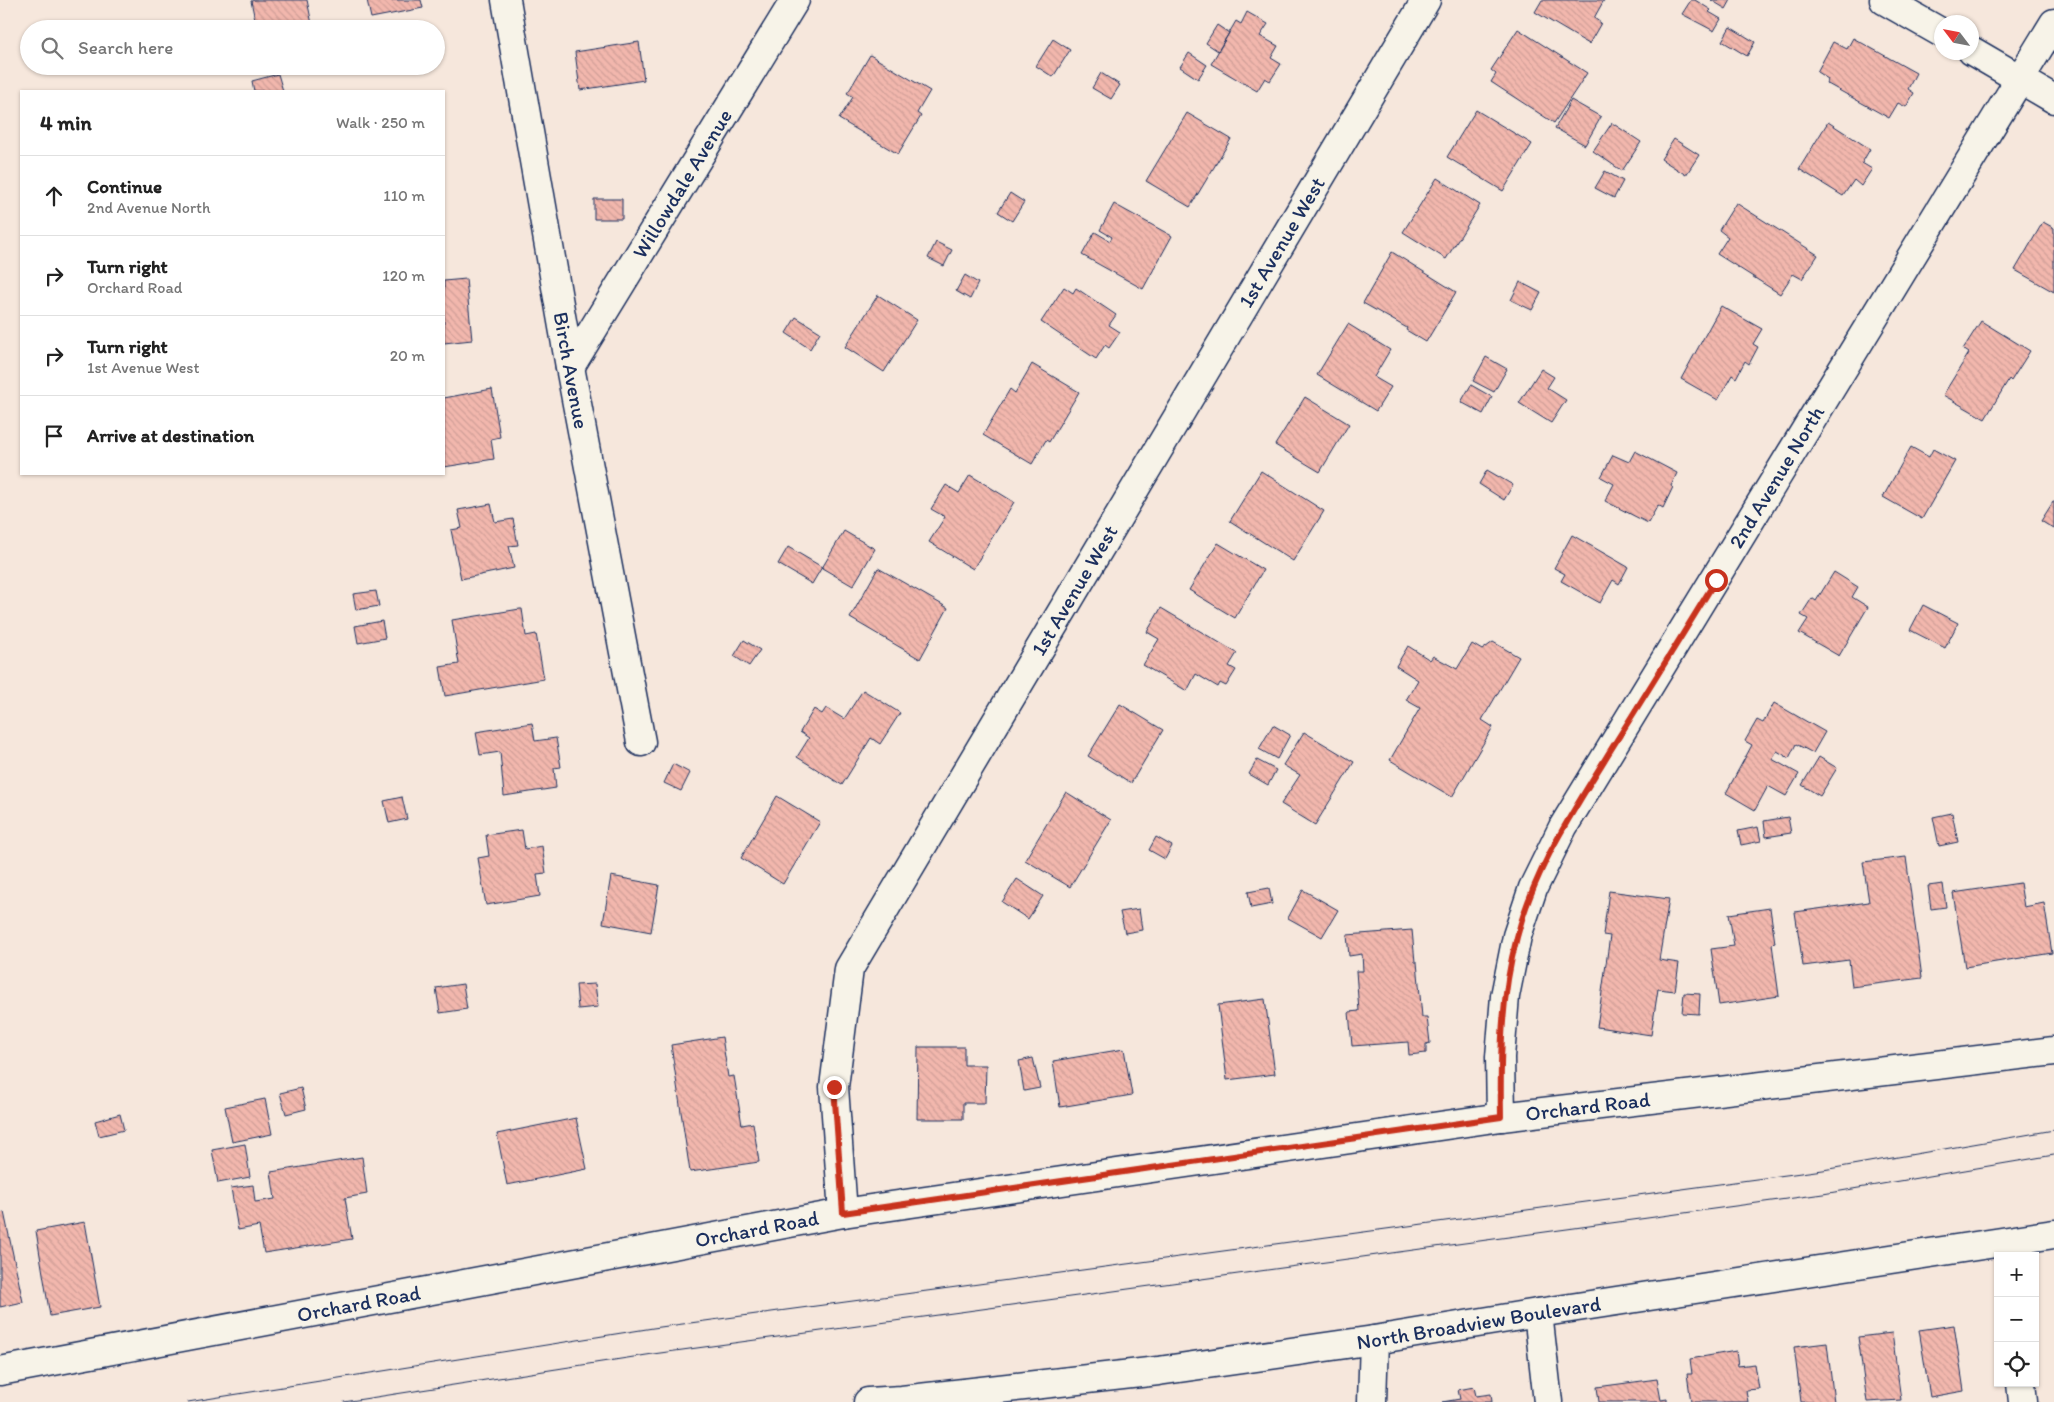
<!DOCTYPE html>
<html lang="en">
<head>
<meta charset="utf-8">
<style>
  :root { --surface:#fff; --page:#f6f6f6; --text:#222; --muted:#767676; --line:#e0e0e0 }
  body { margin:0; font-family:Itim,sans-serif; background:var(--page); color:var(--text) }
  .controls { position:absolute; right:15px; bottom:15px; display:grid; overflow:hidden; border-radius:0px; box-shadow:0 1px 4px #0004 }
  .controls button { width:45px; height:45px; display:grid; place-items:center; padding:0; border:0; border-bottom:1px solid var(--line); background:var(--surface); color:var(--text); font:25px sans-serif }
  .compass { position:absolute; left:1934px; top:15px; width:45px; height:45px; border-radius:50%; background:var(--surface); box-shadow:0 1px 4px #0004; rotate:302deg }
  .stop { position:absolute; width:15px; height:15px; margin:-11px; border:4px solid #c8321e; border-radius:50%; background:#fff }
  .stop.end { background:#c8321e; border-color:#fff; box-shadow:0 1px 5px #0008 }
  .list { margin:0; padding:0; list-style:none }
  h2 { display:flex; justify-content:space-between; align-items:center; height:65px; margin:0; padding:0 20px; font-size:21px }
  h2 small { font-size:16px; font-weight:400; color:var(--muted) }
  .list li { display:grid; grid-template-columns:32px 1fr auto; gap:15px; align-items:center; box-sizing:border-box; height:80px; padding:0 20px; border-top:1px solid var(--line) }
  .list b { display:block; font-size:19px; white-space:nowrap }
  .list p { margin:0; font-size:16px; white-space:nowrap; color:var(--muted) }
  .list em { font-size:16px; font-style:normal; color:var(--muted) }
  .icon { flex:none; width:28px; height:28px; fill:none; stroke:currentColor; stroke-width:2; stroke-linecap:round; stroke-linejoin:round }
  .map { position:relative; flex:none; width:2054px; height:1402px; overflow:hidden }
  .search { position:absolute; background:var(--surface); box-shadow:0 1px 4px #0004; left:20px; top:20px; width:425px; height:55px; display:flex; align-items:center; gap:12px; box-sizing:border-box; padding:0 18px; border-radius:28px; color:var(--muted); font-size:19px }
  .panel { position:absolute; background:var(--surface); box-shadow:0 1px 4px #0004; left:20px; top:90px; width:425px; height:385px; border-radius:0px }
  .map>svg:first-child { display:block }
  .building { fill:url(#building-back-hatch); stroke:#1b2f5e }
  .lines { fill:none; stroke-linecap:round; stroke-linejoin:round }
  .minor-casing { stroke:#1b2f5e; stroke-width:31 }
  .minor { stroke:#f7f3e8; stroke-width:28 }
  .tram { stroke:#1b2f5e; stroke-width:1 }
  .route { stroke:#c8321e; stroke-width:6 }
  .labels { text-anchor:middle; stroke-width:5; stroke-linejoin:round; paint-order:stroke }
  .street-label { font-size:21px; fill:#1b2f5e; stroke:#f7f3e8 }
</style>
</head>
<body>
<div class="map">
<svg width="2054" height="1402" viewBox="0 0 2054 1402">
  <defs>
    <pattern id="building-back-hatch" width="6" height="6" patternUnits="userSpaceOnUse" patternTransform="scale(1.25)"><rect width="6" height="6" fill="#f2b7ad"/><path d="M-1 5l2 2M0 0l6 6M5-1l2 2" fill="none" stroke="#cf9e97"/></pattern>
  </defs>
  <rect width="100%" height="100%" fill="#f6e7dc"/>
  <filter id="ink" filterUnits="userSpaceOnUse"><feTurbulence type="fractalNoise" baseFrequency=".02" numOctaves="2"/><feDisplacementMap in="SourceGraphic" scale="10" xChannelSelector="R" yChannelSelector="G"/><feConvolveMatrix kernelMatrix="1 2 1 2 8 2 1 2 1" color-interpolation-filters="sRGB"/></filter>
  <g filter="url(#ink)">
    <path class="building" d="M255 0H307L313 29H257L251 1Z
      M367 0H421L423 8 371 18Z
      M1604 0 1594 18 1601 23 1589 44 1535 12 1542 0Z
      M1691 0H1695L1711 10 1709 12 1721 19 1714 31 1682 14Z
      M1711 0H1731L1726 9Z
      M1247 12 1268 24 1260 36 1278 46 1271 58 1281 64 1270 81 1265 78 1257 91 1211 64 1236 21 1241 24Z
      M1217 25 1229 33 1218 51 1206 43Z
      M1730 27 1755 42 1747 56 1722 41Z
      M1518 29 1587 73 1554 123 1491 82 1496 74 1491 70Z
      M1853 38 1916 73 1908 89 1914 93 1906 107 1898 103 1889 118 1826 83 1828 79 1817 72 1833 42 1847 49Z
      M1053 39 1070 50 1053 77 1036 66Z
      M639 42 644 80 580 90 575 52Z
      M1189 53 1207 65 1198 79 1180 67Z
      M870 55 930 91 917 113 921 116 898 154 839 119 853 97 847 93 850 89Z
      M1101 73 1120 85 1111 99 1092 88Z
      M278 74 283 91H254L252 81Z
      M1571 100 1601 117 1585 145 1555 128Z
      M1476 110 1532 144 1503 191 1447 157Z
      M1187 113 1231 139 1190 207 1146 181Z
      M1828 122 1870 149 1862 163 1872 169 1861 186 1854 180 1843 196 1799 169Z
      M1612 123 1641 142 1622 171 1593 151Z
      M1674 139 1699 155 1686 175 1661 159Z
      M1605 171 1623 181 1614 198 1595 188Z
      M1437 178 1480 205 1446 259 1403 232Z
      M1010 193 1024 202 1012 221 998 212Z
      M594 199H622V219H594Z
      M1736 203 1818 255 1802 279 1793 274 1780 294 1717 254 1728 237 1719 230Z
      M1114 204 1172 236 1143 289 1082 255 1095 232 1110 241 1112 237 1100 230Z
      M2043 222 2054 228V292L2015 270Z
      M936 242 952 250 944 266 928 258Z
      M1392 252 1456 292 1426 342 1406 330 1407 328 1363 303Z
      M965 275 978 283 970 299 956 291Z
      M466 279 472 340 444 343V281Z
      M1520 282 1541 293 1532 310 1511 300Z
      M1064 287 1073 293 1076 288 1116 315 1109 325 1120 332 1109 348 1105 345 1096 359 1041 322Z
      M878 295 917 320 884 372 845 347Z
      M1721 306 1762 329 1753 344 1758 347 1749 364 1745 361 1736 378 1732 375 1718 400 1681 379Z
      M796 317 820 332 810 349 786 333Z
      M1981 321 2030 351 2011 381 2009 379 1985 419 1943 395 1969 353 1963 349Z
      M1348 324 1390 350 1374 377 1391 387 1376 411 1317 375Z
      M1486 357 1507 369 1494 392 1473 381Z
      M1032 364 1079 392 1049 442 1046 440 1032 464 983 435 1010 389 1015 393Z
      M1541 369 1554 377 1547 388 1566 400 1551 423 1519 403Z
      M1471 385 1492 397 1483 414 1461 402Z
      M492 389 500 437 491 439 494 459 444 467V398Z
      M1305 397 1349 424 1320 472 1275 445Z
      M1911 447 1929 457 1933 449 1955 461 1922 519 1883 497Z
      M1635 451 1677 473 1671 486 1673 487 1663 508 1658 505 1648 523 1605 501 1614 484 1601 477 1613 455 1629 462Z
      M1487 470 1513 485 1504 500 1479 484Z
      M1261 471 1324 511 1293 561 1230 521Z
      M970 475 1014 502 973 569 929 542 945 517 931 509 946 485 959 493Z
      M2053 502H2054V529L2041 521Z
      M491 504 495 522 513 519 518 545 509 546 514 568 461 579 451 530 462 528 458 510Z
      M844 531 875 549 853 586 822 568Z
      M1572 535 1628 567 1619 584 1613 580 1600 603 1561 581 1565 574 1554 568Z
      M1218 543 1263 570 1235 618 1189 590Z
      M788 547 822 567 812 584 778 564Z
      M878 568 948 608 920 659 850 618Z
      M1834 572 1858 587 1852 597 1868 607 1839 656 1799 633 1808 619 1801 615 1812 598 1816 601Z
      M376 591 379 606 356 610 353 594Z
      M1923 605 1958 623 1945 648 1910 630Z
      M1161 608 1237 653 1229 666 1236 670 1226 686 1220 683 1218 687 1196 674 1187 691 1143 665 1159 639 1147 632Z
      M520 609H522L526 636 536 634 544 679 445 696 440 667 459 664 452 620Z
      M382 621 385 638 358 643 355 626Z
      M744 640 760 650 749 666 734 656Z
      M1493 642 1519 657 1482 720 1493 727 1452 797 1390 760 1420 708 1406 700 1418 680 1396 666 1408 646 1430 660 1433 656 1457 669 1472 644 1482 650Z
      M863 690 900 713 880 744 871 738 842 785 797 757 809 738 800 732 814 709 822 714 826 708 844 719Z
      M1774 703 1825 732 1813 753 1796 744 1789 758 1777 751 1772 759 1799 774 1786 796 1768 786 1755 810 1726 793 1752 745 1745 741 1757 720 1763 723Z
      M1120 704 1163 730 1131 783 1088 756Z
      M532 723 535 741 556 738 561 767 554 768 556 788 504 796 500 752 480 755 476 732Z
      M1273 725 1290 735 1277 759 1259 749Z
      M1304 732 1354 762 1315 825 1281 804 1300 775 1283 765Z
      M1819 757 1837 768 1820 796 1802 785Z
      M1257 760 1276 770 1268 785 1249 774Z
      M673 764 690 773 681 791 664 783Z
      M1066 792 1111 820 1070 887 1025 860Z
      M777 796 820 822 783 884 741 858Z
      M402 797 407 819 389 823 384 801Z
      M1952 813 1958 842 1939 846 1933 817Z
      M1788 817 1791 833 1766 837 1764 821Z
      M1758 827 1761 841 1741 845 1738 831Z
      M522 830 525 849 542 846 546 873 537 874 540 896 486 905 478 858 489 856 486 835Z
      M1156 837 1172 846 1165 859 1149 850Z
      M1906 857 1922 978 1852 987 1849 960 1803 966 1795 912 1869 902 1863 862Z
      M611 876 659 885 651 932 603 923Z
      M1017 879 1043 896 1028 919 1002 902Z
      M2020 883 2024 907 2044 903 2052 953 1965 967 1953 893Z
      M1943 884 1946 907 1931 909 1928 886Z
      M1269 888 1272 904 1251 908 1248 892Z
      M1303 890 1338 910 1322 937 1288 918Z
      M1609 891 1669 899 1659 960 1679 963 1675 991 1658 989 1651 1035 1597 1027 1610 936 1603 935Z
      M1770 908 1775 943 1772 944 1779 996 1719 1005 1711 949 1734 946 1729 914Z
      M1139 909 1142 930 1125 933 1120 912Z
      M1412 930 1415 962H1417L1422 1017H1427L1430 1043 1426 1044V1053L1409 1055 1408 1042 1352 1046 1349 1012 1359 1011 1356 971H1363L1362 954 1349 956 1347 935Z
      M463 984 467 1009 440 1013 436 988Z
      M595 984 598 1007 578 1009 576 985Z
      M1684 993 1700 994 1699 1014 1682 1013Z
      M1265 999 1275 1074 1227 1080 1218 1005Z
      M722 1037 728 1077 734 1076 742 1125 753 1123 759 1162 690 1172 671 1045Z
      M918 1047H964V1065H986L985 1103H963V1119H917Z
      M1124 1049 1132 1095 1060 1107 1053 1061Z
      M1033 1058 1040 1088 1024 1091 1019 1061Z
      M301 1088 306 1109 286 1114 280 1093Z
      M265 1099 272 1134 232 1142 225 1107Z
      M120 1114 124 1130 99 1136 95 1121Z
      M576 1118 587 1169 507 1185 497 1134Z
      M245 1144 250 1177 218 1183 212 1150Z
      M362 1157 367 1194 345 1198 352 1239 264 1253 259 1226 238 1230 231 1188 253 1185 255 1202 275 1199 271 1172Z
      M4 1212 23 1302 0 1307V1213Z
      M85 1222 100 1307 50 1316 36 1231Z
      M1954 1325 1964 1391 1930 1397 1919 1330Z
      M1892 1333 1901 1400 1867 1402 1858 1337Z
      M1827 1343 1834 1402H1801L1794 1347Z
      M1736 1351 1738 1366 1755 1364 1759 1389 1746 1390 1748 1402H1691L1687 1374H1692L1690 1359Z
      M1657 1379 1661 1400 1667 1399V1402H1599L1597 1387Z
      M1474 1387 1476 1396 1491 1394 1492 1402H1442L1460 1399 1458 1390Z"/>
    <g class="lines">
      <g class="minor-casing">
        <g id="minor">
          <path id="s1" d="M506 0 570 367 641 742"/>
          <path d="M1884 0 1942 33"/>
          <path d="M1972 51 2054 99"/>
          <path id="s2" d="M570 367 795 0"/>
          <path id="s3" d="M1501 1117 1500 1057 1505 996 1517 936 1533 888 1563 827 2054 23"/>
          <path id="s4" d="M843 1213 834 1087 849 969 1426 0"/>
          <path d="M1538 1313 1548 1402"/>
          <path id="s5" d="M0 1371 843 1213 1501 1117 2054 1051"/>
          <path d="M2021 1383 2023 1402"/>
          <path id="s6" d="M868 1402 902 1400 1158 1371 1374 1340 1538 1313 2054 1234"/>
          <path d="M1372 1402 1374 1340"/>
        </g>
      </g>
      <use href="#minor" class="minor"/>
      <path class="tram" d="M188 1402 653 1328 1823 1170 2054 1130
        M344 1402 653 1354 1823 1194 2054 1155"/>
    </g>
  </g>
  <g class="lines" filter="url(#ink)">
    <path class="route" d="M834 1087 843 1213 1501 1117C1500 1056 1501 996 1517 937 1534 869 1574 810 1610 751 1646 694 1681 637 1716 580"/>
  </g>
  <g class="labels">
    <g class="street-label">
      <text dy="7" stroke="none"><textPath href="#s2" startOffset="215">Willowdale Avenue</textPath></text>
      <text dy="7" stroke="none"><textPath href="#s4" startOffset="1091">1st Avenue West</textPath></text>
      <text dy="7" stroke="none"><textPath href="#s1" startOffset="376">Birch Avenue</textPath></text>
      <text dy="7" stroke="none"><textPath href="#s3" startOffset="711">2nd Avenue North</textPath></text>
      <text dy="7" stroke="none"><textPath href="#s4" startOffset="686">1st Avenue West</textPath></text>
      <text dy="7" stroke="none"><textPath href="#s5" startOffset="1610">Orchard Road</textPath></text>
      <text dy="7" stroke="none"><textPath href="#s5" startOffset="770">Orchard Road</textPath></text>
      <text dy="7" stroke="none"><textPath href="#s5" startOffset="365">Orchard Road</textPath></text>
      <text dy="7" stroke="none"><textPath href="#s6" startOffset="616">North Broadview Boulevard</textPath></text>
    </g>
  </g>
</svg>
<div class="controls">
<button>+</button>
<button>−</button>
<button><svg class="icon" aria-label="locate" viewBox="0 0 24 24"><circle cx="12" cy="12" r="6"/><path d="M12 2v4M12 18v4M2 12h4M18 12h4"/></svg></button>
</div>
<svg class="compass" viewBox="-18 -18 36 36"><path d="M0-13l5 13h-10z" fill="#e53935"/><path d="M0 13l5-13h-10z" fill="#767676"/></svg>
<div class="stop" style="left:1716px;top:580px"></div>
<div class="stop end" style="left:834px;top:1087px"></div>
<div class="search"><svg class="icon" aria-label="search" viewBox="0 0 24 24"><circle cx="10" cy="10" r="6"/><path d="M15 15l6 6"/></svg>Search here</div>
<section class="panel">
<h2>4 min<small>Walk · 250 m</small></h2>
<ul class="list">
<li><svg class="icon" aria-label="ahead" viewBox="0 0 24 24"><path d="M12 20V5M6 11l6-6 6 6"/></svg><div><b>Continue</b><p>2nd Avenue North</p></div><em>110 m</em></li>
<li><svg class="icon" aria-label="right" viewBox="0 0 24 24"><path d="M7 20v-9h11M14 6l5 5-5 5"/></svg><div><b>Turn right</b><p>Orchard Road</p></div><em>120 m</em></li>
<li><svg class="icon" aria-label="right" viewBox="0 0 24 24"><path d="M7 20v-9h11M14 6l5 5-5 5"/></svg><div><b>Turn right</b><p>1st Avenue West</p></div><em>20 m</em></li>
<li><svg class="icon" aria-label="arrive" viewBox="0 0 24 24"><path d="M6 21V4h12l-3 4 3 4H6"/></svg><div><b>Arrive at destination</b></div></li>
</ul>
</section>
</div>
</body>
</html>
